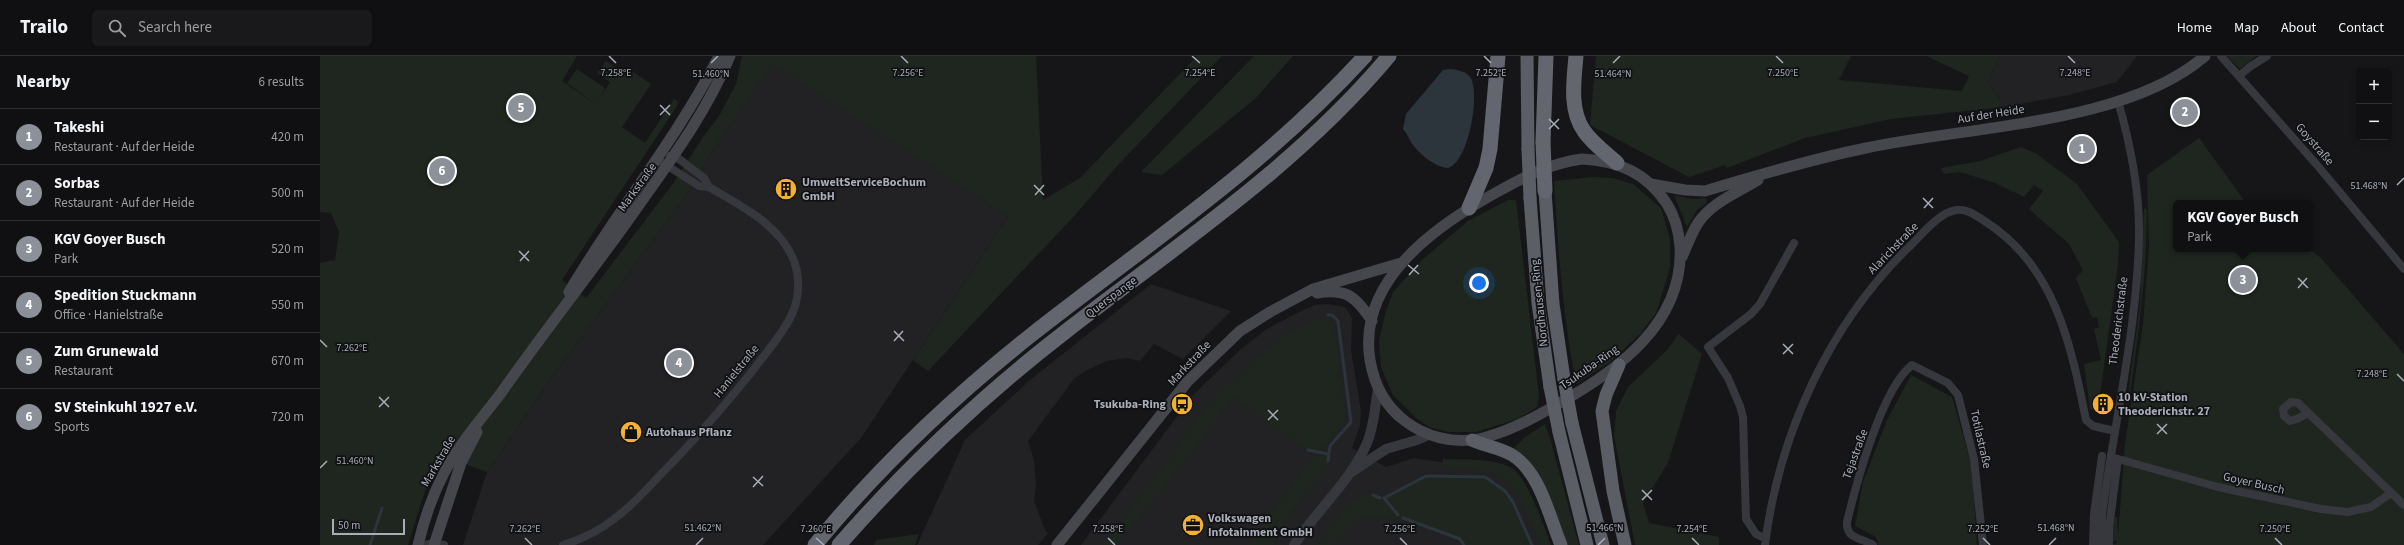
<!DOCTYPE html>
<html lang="en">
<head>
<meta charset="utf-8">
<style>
  :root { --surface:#101012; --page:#19191b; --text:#f1f3f6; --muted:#9c9d9f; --line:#303032; --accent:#8c9099 }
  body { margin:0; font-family:"Source Sans 3",sans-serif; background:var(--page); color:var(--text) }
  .controls { position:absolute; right:12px; top:12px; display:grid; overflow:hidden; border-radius:6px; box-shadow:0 2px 6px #0003 }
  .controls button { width:36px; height:36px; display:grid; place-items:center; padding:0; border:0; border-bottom:1px solid var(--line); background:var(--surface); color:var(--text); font:20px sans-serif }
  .scale { position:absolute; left:12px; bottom:10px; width:73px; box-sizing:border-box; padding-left:4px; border:2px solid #a8adb8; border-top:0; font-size:11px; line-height:14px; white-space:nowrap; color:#a8adb8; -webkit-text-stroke:3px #111113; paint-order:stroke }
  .you { position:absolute; left:1159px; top:227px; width:14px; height:14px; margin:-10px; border:3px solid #fff; border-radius:50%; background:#1a73e8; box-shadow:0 0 0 6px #1a73e833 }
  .badge { display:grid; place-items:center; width:26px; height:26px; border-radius:50%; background:var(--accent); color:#fff; font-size:13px; font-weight:700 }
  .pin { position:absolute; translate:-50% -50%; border:2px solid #fff; box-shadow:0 1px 4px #0006 }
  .popup { position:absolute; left:1853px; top:144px; width:140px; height:52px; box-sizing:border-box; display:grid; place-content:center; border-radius:6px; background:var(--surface); filter:drop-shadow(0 1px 3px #0005); font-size:13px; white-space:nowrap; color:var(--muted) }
  .popup b { font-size:15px; color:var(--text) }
  .popup::after { content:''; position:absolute; left:50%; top:100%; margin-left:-8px; border:8px solid transparent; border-top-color:var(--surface) }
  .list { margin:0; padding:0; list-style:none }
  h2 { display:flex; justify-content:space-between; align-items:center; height:52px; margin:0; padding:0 16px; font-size:17px }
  h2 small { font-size:13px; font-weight:400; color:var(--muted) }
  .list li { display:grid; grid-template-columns:26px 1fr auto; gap:12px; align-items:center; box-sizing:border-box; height:56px; padding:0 16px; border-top:1px solid var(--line) }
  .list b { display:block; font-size:15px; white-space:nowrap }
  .list p { margin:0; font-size:13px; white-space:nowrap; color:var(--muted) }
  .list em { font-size:13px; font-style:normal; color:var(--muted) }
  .icon { flex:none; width:22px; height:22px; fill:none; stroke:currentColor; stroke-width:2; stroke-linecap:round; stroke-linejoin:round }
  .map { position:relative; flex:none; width:2084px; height:489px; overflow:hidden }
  header { display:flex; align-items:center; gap:24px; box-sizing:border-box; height:56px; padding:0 20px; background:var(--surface); border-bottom:1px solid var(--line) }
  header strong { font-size:19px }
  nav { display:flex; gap:22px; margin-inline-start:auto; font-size:14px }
  .search { width:280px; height:36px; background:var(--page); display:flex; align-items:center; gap:10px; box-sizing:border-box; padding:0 14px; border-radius:6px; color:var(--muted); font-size:15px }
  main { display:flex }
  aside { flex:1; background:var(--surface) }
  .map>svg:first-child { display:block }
  .built { fill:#222225 }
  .green { fill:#1e261f }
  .water { fill:#2c353c }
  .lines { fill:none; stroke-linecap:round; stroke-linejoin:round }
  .stream { stroke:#2c353c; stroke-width:3 }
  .minor { stroke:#37383d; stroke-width:8 }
  .tertiary { stroke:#37383d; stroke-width:10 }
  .secondary { stroke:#45474d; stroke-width:11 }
  .trunk { stroke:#5b5e65; stroke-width:13 }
  .motorway { stroke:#63666e; stroke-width:15 }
  .trunk-bridge { stroke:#5b5e65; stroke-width:13 }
  .motorway-bridge { stroke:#63666e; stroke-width:15 }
  .ticks { fill:none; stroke:#a8adb8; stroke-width:1.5 }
  .labels { text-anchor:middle; stroke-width:3.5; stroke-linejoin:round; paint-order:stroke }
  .street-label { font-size:12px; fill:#a8adb8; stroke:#111113 }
  .poi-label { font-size:12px; font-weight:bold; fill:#a8adb8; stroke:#111113; text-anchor:start }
  .ticks-label { font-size:10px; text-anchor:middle; fill:#a8adb8; stroke:#111113; stroke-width:3.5; stroke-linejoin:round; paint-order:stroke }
</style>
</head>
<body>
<header>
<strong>Trailo</strong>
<div class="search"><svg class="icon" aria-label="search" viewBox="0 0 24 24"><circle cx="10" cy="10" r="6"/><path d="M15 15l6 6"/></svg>Search here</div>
<nav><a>Home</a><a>Map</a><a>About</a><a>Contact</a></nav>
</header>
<main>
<aside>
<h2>Nearby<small>6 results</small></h2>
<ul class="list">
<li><span class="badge">1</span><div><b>Takeshi</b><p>Restaurant · Auf der Heide</p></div><em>420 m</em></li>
<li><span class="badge">2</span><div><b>Sorbas</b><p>Restaurant · Auf der Heide</p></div><em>500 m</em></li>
<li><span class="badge">3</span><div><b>KGV Goyer Busch</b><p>Park</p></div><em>520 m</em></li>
<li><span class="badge">4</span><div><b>Spedition Stuckmann</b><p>Office · Hanielstraße</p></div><em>550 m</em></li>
<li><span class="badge">5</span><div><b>Zum Grunewald</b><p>Restaurant</p></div><em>670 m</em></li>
<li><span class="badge">6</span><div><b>SV Steinkuhl 1927 e.V.</b><p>Sports</p></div><em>720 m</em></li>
</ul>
</aside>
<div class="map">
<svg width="2084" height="489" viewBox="0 0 2084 489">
  <rect width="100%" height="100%" fill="#161618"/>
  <path class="built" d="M1679 0H1817L1797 26 1749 39 1684 51 1668 26Z
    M453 7 688 161 541 382 443 489H143L167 416 235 317 370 134 389 100Z
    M831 228 911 255 863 303 834 288 820 305 806 302 787 305 765 315 754 323 708 385 714 404 716 428 714 445 725 474 728 477 718 489H597L645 384 710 324Z
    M1008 248 1025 251 1032 262 1031 294 1041 355 1040 370 1032 392 1066 411 1094 402 1172 414 1192 430 1200 440 1222 489H761L873 339 919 295 945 274 973 259 995 249Z"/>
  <path class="green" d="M0 0H257L242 25 275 48 247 27 257 13 285 32 279 43 290 26 277 17 286 5 309 21 313 16 331 28 302 71 325 87 354 43 358 45 357 50 242 224 266 242 352 129 383 81 399 60 416 28 422 0H716L723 144 760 122 877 0H902L797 110 757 157 608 315 593 304 688 161 453 8 389 100 370 134 235 317 167 416 120 399 103 441 88 489H0V207L15 204 19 176 11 157 0 156Z
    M934 0H973L936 42 842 119 821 116Z
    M1276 0H1531L1519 24 1642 35 1649 20 1606 0H1679L1668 26 1684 51 1571 63 1485 82 1407 112 1405 109 1369 121 1270 69Z
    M1907 0H1936L1920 13Z
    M1879 82 1926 147H1856V193H1989L2001 202 2084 298V489H1790L1797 487V485H1790L1791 461H1797L1798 479 1805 388 1823 268 1829 191 1827 119Z
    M1701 91 1717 98 1757 128 1799 186 1798 209 1778 354 1776 356 1770 353 1764 308 1781 304 1774 273 1779 271 1777 261 1772 262 1756 222 1763 214 1749 188 1709 153 1723 135 1714 129 1704 141 1675 127 1640 116 1624 118 1621 112 1660 105Z
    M1273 121 1292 122 1313 128 1341 152 1350 183V212L1336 257 1321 277 1291 305 1256 328C1243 260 1238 194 1234 125Z
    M1354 139 1372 143 1386 142 1387 147 1377 154 1367 171Z
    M1188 144H1196L1219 340 1217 351 1198 363 1156 376H1129L1109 371 1095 361 1073 339 1061 311 1059 285 1065 258 1073 236 1103 203 1148 165Z
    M1824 152 1827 154C1827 219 1818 282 1809 346H1807L1820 248Z
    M1005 262 1011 265 1014 271 1026 364C1024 370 1003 392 998 395L984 392 914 341 860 412 796 489H783L856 394 876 363 905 328 908 329C935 301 966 271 1005 262Z
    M1359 278 1382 298 1348 407 1323 447 1329 467 1399 481V489H1315L1294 380 1296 355 1308 331 1347 294Z
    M1591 319 1632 341 1652 410 1657 489H1558L1556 481 1535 470 1543 426 1567 364Z
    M1225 368 1230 382 1259 489H1247L1192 394 1205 381Z
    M1004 399 1006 406 1011 408 970 457 951 489H928L992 401Z
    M1123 403C1144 404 1171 402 1190 411 1207 419 1224 471 1231 489H1221L1198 439 1174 417 1123 411Z
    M1104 421C1123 422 1144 419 1163 422 1190 426 1202 468 1212 489H1143L1141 485 1077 462 1045 459 1031 470 1013 489H997L1031 445 1047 438 1064 444 1080 460 1066 442Z
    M599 478 595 489H554L556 484Z"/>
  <path class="water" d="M1131 13C1138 14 1145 15 1150 21 1161 36 1149 106 1128 112 1115 111 1101 99 1093 89 1089 84 1088 78 1083 73L1086 58 1123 14Z"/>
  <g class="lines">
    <path class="stream" d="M1008 259H1012L1018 265 1031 366 1010 390 1008 405
      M988 394 1008 398
      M1053 439 1060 442
      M1066 441 1106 420 1165 421 1185 435 1193 446 1212 489
      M1064 442 1078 459
      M1083 462 1140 483 1144 489
      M50 489 62 452"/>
    <path class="minor" d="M1901 0 1997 109 2084 213
      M1919 20 1931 10 1947 0
      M343 107 379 130 389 131
      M1988 357 1977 363 1970 365 1964 360 1963 353 1971 346 1978 347 2084 449
      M1791 401 1898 431 2001 453 2027 456 2051 451 2071 437
      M1446 483 1436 478 1426 463 1423 361 1420 350 1408 322 1388 291 1431 258 1440 248 1474 187
      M105 489 114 487 124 489
      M243 489C262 483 279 475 294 463 312 450 327 433 342 417 375 384 405 349 434 313 447 295 463 278 472 258 479 243 480 223 475 208 463 170 421 150 389 131L384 122 355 100H350
      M1445 489C1459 377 1510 266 1592 188 1604 176 1619 157 1636 154 1647 152 1658 161 1666 166 1735 210 1751 289 1766 364L1773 370 1795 375
      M1553 489C1541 481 1526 484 1527 466 1536 428 1562 332 1592 309L1628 327 1638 339 1654 403 1663 489
      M1773 489 1774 458 1782 400
      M1781 489 1782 459C1794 367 1817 275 1819 182 1820 135 1811 90 1798 45
      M1789 489V472L1798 403"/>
    <path class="tertiary" d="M1033 415 1066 393 1097 384 1108 379
      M974 489C996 455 1031 425 1047 387 1054 371 1055 350 1058 333"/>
    <path class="secondary" d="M1262 103C1298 105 1326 116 1347 148 1355 161 1359 175 1360 191 1364 267 1297 315 1238 348 1212 363 1188 376 1159 383 1133 388 1106 381 1085 365 1065 350 1054 328 1050 304 1037 224 1117 169 1177 136 1204 121 1231 107 1262 103Z
      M1331 128 1365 134 1385 135C1438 119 1492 103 1546 92 1647 70 1805 69 1885 0
      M1362 201C1367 190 1371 178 1378 167 1391 147 1418 136 1438 124
      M249 236C296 156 357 83 399 0
      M997 237C1027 232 1036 241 1052 265
      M98 489C107 451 120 417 144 385 156 368 169 353 181 337 226 273 274 213 319 149 353 101 387 55 410 0
      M114 489 141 407 157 376
      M737 489 868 325 920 275 950 256 993 233 1081 207"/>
    <path class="trunk" d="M1207 0 1208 93
      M1225 135 1233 248 1244 323
      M1210 142 1218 247 1230 331
      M1299 309 1286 339 1282 355 1293 435 1305 489
      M1252 367 1283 489
      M1239 376 1267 489
      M1152 384C1165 390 1180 392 1192 399 1220 416 1229 460 1241 489"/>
    <path class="motorway" d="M1256 0C1254 24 1249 54 1264 75 1272 87 1286 97 1297 107
      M1223 86 1226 0
      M1149 152 1166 112 1170 93 1178 0
      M495 489C558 412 632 342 710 280 827 188 943 112 1045 0
      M519 489C588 410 662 340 745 276 857 189 977 110 1069 0"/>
    <path class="trunk-bridge" d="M1208 93 1210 142
      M1244 323 1252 367
      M1230 331 1239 376"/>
    <path class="motorway-bridge" d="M1223 86 1225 135"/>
  </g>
  <path class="ticks" d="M289 0 296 7M581 0 588 7M872 0 880 7M1164 0 1171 7M1456 0 1463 7M1748 0 1755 7M391 7 398 0M1293 7 1300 0M340 49 350 59M340 59 350 49M1229 63 1239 73M1229 73 1239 63M714 129 724 139M2077 129 2084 122M715 139 724 129M1603 142 1613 152M1604 152 1613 142M199 195 209 205M200 205 209 195M1088 209 1099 218M1089 219 1098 209M1978 222 1988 232M1978 232 1987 222M574 275 584 285M0 284 7 291M574 285 583 275M1463 288 1473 298M1463 298 1473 288M2077 318 2084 325M59 341 69 351M59 351 69 341M948 354 958 364M948 364 958 354M1837 368 1847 378M1837 378 1847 368M0 412 7 405M433 421 443 430M433 431 443 420M1322 434 1332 444M1322 444 1332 434M205 482 212 489M496 482 504 489M788 482 795 489M1080 482 1087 489M1372 482 1379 489M1663 482 1670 489M1955 482 1962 489M376 489 383 482M1278 489 1285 482M1729 489 1736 482"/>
  <defs>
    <g id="building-disc" transform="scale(1.15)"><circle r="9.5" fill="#f2b134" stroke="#111113"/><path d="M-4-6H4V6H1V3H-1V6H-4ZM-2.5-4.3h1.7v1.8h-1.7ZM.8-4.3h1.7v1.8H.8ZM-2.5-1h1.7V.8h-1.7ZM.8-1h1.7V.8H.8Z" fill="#111"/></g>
    <g id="bus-disc" transform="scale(1.15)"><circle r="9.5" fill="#f2b134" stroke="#111113"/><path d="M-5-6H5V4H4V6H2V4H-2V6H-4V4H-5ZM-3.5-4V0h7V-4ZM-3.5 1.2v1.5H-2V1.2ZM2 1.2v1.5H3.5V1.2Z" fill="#111"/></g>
    <g id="shop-disc" transform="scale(1.15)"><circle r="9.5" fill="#f2b134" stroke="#111113"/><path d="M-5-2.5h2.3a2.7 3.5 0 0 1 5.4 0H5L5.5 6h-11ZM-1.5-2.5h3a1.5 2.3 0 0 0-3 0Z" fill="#111"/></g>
    <g id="office-disc" transform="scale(1.15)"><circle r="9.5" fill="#f2b134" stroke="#111113"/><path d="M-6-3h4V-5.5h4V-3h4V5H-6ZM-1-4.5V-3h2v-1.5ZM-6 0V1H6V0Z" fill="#111"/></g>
  </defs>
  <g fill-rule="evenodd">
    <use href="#building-disc" x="466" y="133"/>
    <use href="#bus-disc" x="862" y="348"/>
    <use href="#building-disc" x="1783" y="348"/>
    <use href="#shop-disc" x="311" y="376"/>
    <use href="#office-disc" x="873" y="469"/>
  </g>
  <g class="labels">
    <g class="street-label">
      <text transform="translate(1671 58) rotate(-9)" y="4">Auf der Heide</text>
      <text transform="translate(1995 88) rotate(49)" y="4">Goystraße</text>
      <text transform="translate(317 131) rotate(-54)" y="4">Markstraße</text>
      <text transform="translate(1573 192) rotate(-46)" y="4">Alarichstraße</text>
      <text transform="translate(791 241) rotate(-37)" y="4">Querspange</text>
      <text transform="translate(1219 247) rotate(-96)" y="4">Nordhausen-Ring</text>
      <text transform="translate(1798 265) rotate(-83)" y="4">Theoderichstraße</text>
      <text transform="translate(869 307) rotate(-47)" y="4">Markstraße</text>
      <text transform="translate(1269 311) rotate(-35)" y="4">Tsukuba-Ring</text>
      <text transform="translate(416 315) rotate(-51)" y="4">Hanielstraße</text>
      <text transform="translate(1661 383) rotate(77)" y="4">Totilastraße</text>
      <text transform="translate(1535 398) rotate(-70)" y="4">Tejastraße</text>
      <text transform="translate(118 405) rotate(-60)" y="4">Markstraße</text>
      <text transform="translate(1934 427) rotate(13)" y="4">Goyer Busch</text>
    </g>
    <g class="poi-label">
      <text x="482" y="130">UmweltServiceBochum<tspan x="482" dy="14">GmbH</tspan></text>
      <text x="1798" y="345">10 kV-Station<tspan x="1798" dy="14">Theoderichstr. 27</tspan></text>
      <text x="846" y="352" text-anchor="end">Tsukuba-Ring</text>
      <text x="326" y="380">Autohaus Pflanz</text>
      <text x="888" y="466">Volkswagen<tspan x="888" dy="14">Infotainment GmbH</tspan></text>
    </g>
  </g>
  <g class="ticks-label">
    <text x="296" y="20">7.258°E</text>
    <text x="1755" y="20">7.248°E</text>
    <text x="588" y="20">7.256°E</text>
    <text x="880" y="20">7.254°E</text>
    <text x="1171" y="20">7.252°E</text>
    <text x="1463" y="20">7.250°E</text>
    <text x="1293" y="21">51.464°N</text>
    <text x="391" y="21">51.460°N</text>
    <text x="2049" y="133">51.468°N</text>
    <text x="32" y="295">7.262°E</text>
    <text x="2052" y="321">7.248°E</text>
    <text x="35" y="408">51.460°N</text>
    <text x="383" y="475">51.462°N</text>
    <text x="1285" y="475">51.466°N</text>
    <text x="1736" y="475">51.468°N</text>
    <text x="205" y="476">7.262°E</text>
    <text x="496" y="476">7.260°E</text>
    <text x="788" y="476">7.258°E</text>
    <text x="1080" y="476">7.256°E</text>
    <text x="1372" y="476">7.254°E</text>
    <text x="1663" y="476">7.252°E</text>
    <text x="1955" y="476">7.250°E</text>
  </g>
</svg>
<div class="controls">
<button>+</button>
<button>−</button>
</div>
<div class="scale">50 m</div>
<div class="you"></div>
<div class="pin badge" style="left:1762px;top:93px">1</div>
<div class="pin badge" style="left:1865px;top:56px">2</div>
<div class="pin badge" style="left:1923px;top:224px">3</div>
<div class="popup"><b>KGV Goyer Busch</b>Park</div>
<div class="pin badge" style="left:359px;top:307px">4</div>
<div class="pin badge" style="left:201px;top:52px">5</div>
<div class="pin badge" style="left:122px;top:115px">6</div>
</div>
</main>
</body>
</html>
